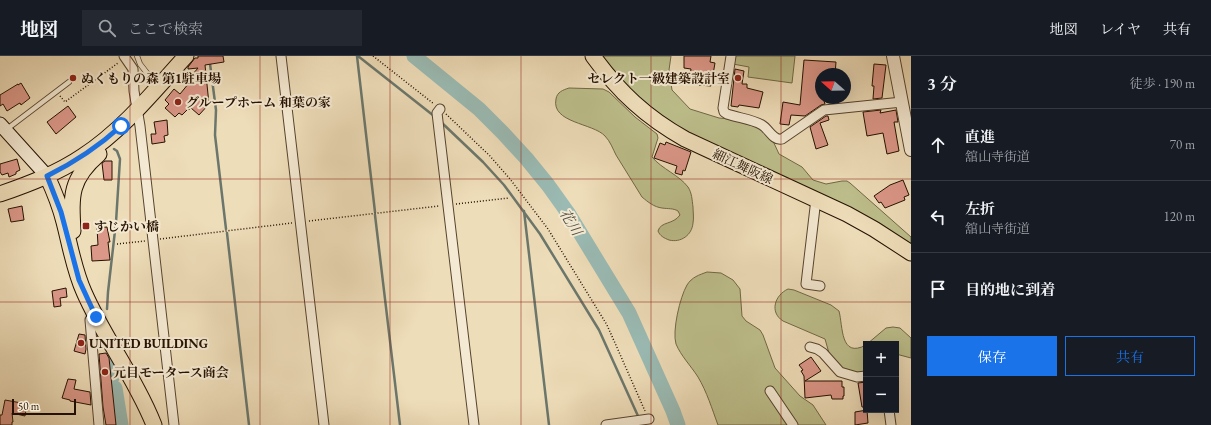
<!DOCTYPE html>
<html lang="ja">
<head>
<meta charset="utf-8">
<style>
  :root { --surface:#171b24; --page:#242831; --text:#f1f3f6; --muted:#9ea1a6; --line:#363941; --accent:#1a73e8 }
  body { margin:0; font-family:"EB Garamond","Noto Serif JP",serif; background:var(--page); color:var(--text) }
  .controls { position:absolute; right:12px; bottom:12px; display:grid; overflow:hidden; border-radius:0px; box-shadow:0 4px 16px #0002 }
  .controls button { width:36px; height:36px; display:grid; place-items:center; padding:0; border:0; border-bottom:1px solid var(--line); background:var(--surface); color:var(--text); font:20px sans-serif }
  .compass { position:absolute; left:815px; top:12px; width:36px; height:36px; border-radius:50%; background:var(--surface); box-shadow:0 4px 16px #0002; rotate:290deg }
  .scale { position:absolute; left:12px; bottom:10px; width:64px; box-sizing:border-box; padding-left:4px; border:2px solid #251101; border-top:0; font-size:11px; line-height:14px; white-space:nowrap; color:#251101; -webkit-text-stroke:3px #f4e9d2; paint-order:stroke }
  .stop { position:absolute; width:12px; height:12px; margin:-9px; border:3px solid #1a73e8; border-radius:50%; background:#fff }
  .stop.end { background:#1a73e8; border-color:#fff; box-shadow:0 1px 4px #0008 }
  .list { margin:0; padding:0; list-style:none }
  h2 { display:flex; justify-content:space-between; align-items:center; height:52px; margin:0; padding:0 16px; font-size:17px }
  h2 small { font-size:13px; font-weight:400; color:var(--muted) }
  .list li { display:grid; grid-template-columns:26px 1fr auto; gap:12px; align-items:center; box-sizing:border-box; height:72px; padding:0 16px; border-top:1px solid var(--line) }
  .list b { display:block; font-size:15px; white-space:nowrap }
  .list p { margin:0; font-size:13px; white-space:nowrap; color:var(--muted) }
  .list em { font-size:13px; font-style:normal; color:var(--muted) }
  .actions { display:flex; gap:8px; padding:12px 16px }
  .actions a { flex:1; padding:9px 0; border:1px solid var(--accent); border-radius:0px; text-align:center; font-size:14px; color:var(--accent) }
  .actions .main { background:var(--accent); color:#fff }
  .icon { flex:none; width:22px; height:22px; fill:none; stroke:currentColor; stroke-width:2; stroke-linecap:round; stroke-linejoin:round }
  .map { position:relative; flex:none; width:911px; height:369px; overflow:hidden }
  header { display:flex; align-items:center; gap:24px; box-sizing:border-box; height:56px; padding:0 20px; background:var(--surface); border-bottom:1px solid var(--line) }
  header strong { font-size:19px }
  nav { display:flex; gap:22px; margin-inline-start:auto; font-size:14px }
  .search { width:280px; height:36px; background:var(--page); display:flex; align-items:center; gap:10px; box-sizing:border-box; padding:0 14px; border-radius:0px; color:var(--muted); font-size:15px }
  main { display:flex }
  aside { flex:1; background:var(--surface) }
  .map>svg:first-child { display:block }
  .green { fill:#bdbf8c; stroke:#716846 }
  .lines { fill:none; stroke-linecap:round; stroke-linejoin:round }
  .stream { stroke:#6b776c; stroke-width:2.5 }
  .river { stroke:#9abbb4; stroke-width:15 }
  .building { fill:#db9788; stroke:#251101 }
  .service-casing { stroke:#57442f; stroke-width:6 }
  .minor-casing { stroke:#57442f; stroke-width:11 }
  .tertiary-casing { stroke:#57442f; stroke-width:14 }
  .secondary-casing { stroke:#251101; stroke-width:15 }
  .primary-casing { stroke:#251101; stroke-width:17 }
  .path { stroke:#251101; stroke-width:1.5; stroke-dasharray:1 2; stroke-linecap:butt }
  .service { stroke:#f4e9d2; stroke-width:4.5 }
  .minor { stroke:#f4e9d2; stroke-width:9 }
  .tertiary { stroke:#f4e9d2; stroke-width:12 }
  .secondary { stroke:#f4e9d2; stroke-width:13 }
  .primary { stroke:#eeddb9; stroke-width:15 }
  .route { stroke:#1a73e8; stroke-width:5 }
  .grid { fill:none; stroke:#8f2418; stroke-width:1; stroke-opacity:0.55 }
  .poi-dot { fill:#8f2418; stroke:#f4e9d2; stroke-width:1.5 }
  .labels { text-anchor:middle; stroke-width:4; stroke-linejoin:round; paint-order:stroke }
  .poi-label { font-size:13px; font-weight:bold; fill:#251101; stroke:#f4e9d2; text-anchor:start }
  .street-label { font-size:13px; fill:#251101; stroke:#f4e9d2 }
  .water-label { font-size:14px; font-style:italic; fill:#4e4c40; stroke:#f4e9d2 }
</style>
</head>
<body>
<header>
<strong>地図</strong>
<div class="search"><svg class="icon" aria-label="search" viewBox="0 0 24 24"><circle cx="10" cy="10" r="6"/><path d="M15 15l6 6"/></svg>ここで検索</div>
<nav><a>地図</a><a>レイヤ</a><a>共有</a></nav>
</header>
<main>
<div class="map">
<svg width="911" height="369" viewBox="0 0 911 369">
  <rect width="100%" height="100%" fill="#eeddb9"/>
  <filter id="stains"><feTurbulence type="fractalNoise" baseFrequency=".005" numOctaves="4"/><feColorMatrix values="0 0 0 0 .2 0 0 0 0 .09 0 0 0 0 .02 0 0 0 .5 -.17"/></filter>
  <radialGradient id="worn" r=".72"><stop offset=".6" stop-color="#630" stop-opacity="0"/><stop offset="1" stop-color="#630" stop-opacity=".3"/></radialGradient>
  <path class="green" d="M600 0H671L669 14 672 34 690 53 719 62 730 63 760 72 773 85 779 98 802 111 813 124 826 128 842 125H847L850 127 911 181V190L688 78 645 50Z
    M735 0H795L792 27 748 21 749 11 733 8Z
    M569 32 603 33 609 36 635 61 657 78 658 82 652 101C662 113 679 119 688 131 692 137 692 144 693 151 693 156 694 162 693 167 692 179 681 187 669 184 664 182 660 180 658 175 661 165 673 169 680 159L678 155C673 152 668 153 662 152 654 151 648 146 642 141 633 127 625 113 616 99 613 93 610 85 605 80 593 67 551 67 556 43 557 36 563 34 569 32Z
    M707 216 721 217 733 224 740 233 742 260 746 265 760 274 763 279 775 312 800 340 813 349 826 369H718C712 353 707 336 698 321 691 310 681 300 676 288 672 275 680 241 687 229 692 221 699 219 707 216Z
    M788 233 794 234 831 249 839 255C843 270 840 303 866 289V316L863 318 842 313 829 297 825 283 783 265C769 256 775 239 788 233Z
    M893 271 900 272 911 282V302L896 298V288H867L886 272Z"/>
  <g class="lines">
    <path class="stream" d="M209 0 216 54 215 79 226 173
      M357 0 375 156
      M358 0 434 60
      M442 67 483 106 504 129 540 178 599 274 638 360
      M524 155 549 369
      M375 159 400 369
      M227 177 249 369
      M107 253 108 236 116 166 120 103 117 95 114 93"/>
    <path class="river" d="M414 0 479 53 503 77 526 102 548 129 568 157 629 257 673 355 678 369
      M111 305 113 320
      M115 332 121 369"/>
  </g>
  <path class="building" d="M198 0H223L224 6 205 9 209 48 199 59 191 52 189 54 188 53 182 59 179 57 175 61 165 52 169 48 165 44 174 33 180 38 189 27 187 25 198 12 188 13V11L195 2H198Z
    M684 0H711L710 6 715 7 711 30 699 29 700 21 690 20 691 13 684 12Z
    M804 4 836 6 835 18H821V42H823L825 48 821 49 805 60 791 59 789 69 780 68 783 46 800 49Z
    M874 8 886 9 882 42 873 43 874 30H872Z
    M735 13 744 15 742 28H747V32L763 36 759 52 739 49 738 51 731 50Z
    M21 27 30 42 21 49 20 47 18 48 7 55 3 48 0 50V39L18 28V29Z
    M68 50 76 61 56 78 47 66Z
    M881 54 880 57 896 54 898 66H894L899 95 887 98 883 77 867 80 863 56Z
    M826 60H828L829 64 820 67 828 89 816 93 810 71Z
    M167 64 168 79 164 80 165 86 152 88 151 78H156L154 66Z
    M666 86 691 96 685 115 683 114 682 119 675 117 677 110 654 102 660 87 665 89Z
    M17 103 20 114 16 116V118L9 121 8 117 2 119 0 116V108Z
    M105 105H112V124H104L102 107Z
    M903 124 909 139 904 141 905 144 885 152 881 146 879 147 874 140 890 129Z
    M22 150 24 164 11 166 8 153Z
    M107 171 110 186H108L110 204 92 205 91 190 98 189 97 172Z
    M66 232 67 241 60 242 61 250 54 251 52 235Z
    M79 278 85 279 86 293 85 298 74 295Z
    M106 297 109 302 116 369H106L103 351 99 298Z
    M811 301 821 315 805 325H842V331H844V340H843V343H832L831 339 805 342 804 320 801 315 803 314 799 309Z
    M68 323 76 324 74 333 90 336 91 349 70 345V344L62 342Z
    M866 326V351H862L858 327Z
    M5 344 27 348 25 360 12 357 13 366H12V369H0V359H2Z
    M867 354 868 367 855 369V356Z"/>
  <g class="lines">
    <g class="service-casing">
      <path id="service" d="M137 0 140 8 157 30
        M7 73 69 26"/>
    </g>
    <g class="minor-casing">
      <path id="minor" d="M124 0 133 13 134 35 140 70 174 369
        M281 0 324 369
        M731 0 723 52 724 56 727 58C738 62 752 63 762 69 769 73 773 85 782 83L824 54 902 46
        M440 53 437 57 474 369
        M816 143 806 228 820 230
        M96 261 90 264 99 369
        M810 291 817 293 823 297 840 316 857 321 866 320
        M770 335 793 369
        M889 354 891 369
        M606 369 649 363"/>
    </g>
    <g class="tertiary-casing">
      <path id="tertiary" d="M893 0 911 94"/>
    </g>
    <g class="secondary-casing">
      <path id="secondary" d="M0 68 47 120"/>
    </g>
    <g class="primary-casing">
      <path id="primary" d="M593 0C619 36 646 61 685 83L847 158 874 173 911 197
        M47 120C54 135 60 150 64 166 70 189 74 214 84 236 104 282 136 323 154 369
        M0 138C29 128 58 117 83 100 123 74 154 35 186 0
        M73 175C71 139 70 123 99 98"/>
    </g>
    <path class="path" d="M373 0 434 48
      M60 40 65 46 118 7
      M446 58 490 100 510 123 548 173 607 269 645 355
      M456 148 509 142
      M309 165 439 150
      M160 183 292 167
      M117 188 145 185"/>
    <use href="#service" class="service"/>
    <use href="#minor" class="minor"/>
    <use href="#tertiary" class="tertiary"/>
    <use href="#secondary" class="secondary"/>
    <use href="#primary" class="primary"/>
  </g>
  <g class="lines">
    <path class="route" d="M96 261 79 224 61 156 47 120C75 106 98 91 121 70"/>
  </g>
  <path class="grid" d="M130 0V369M260 0V369M390 0V369M521 0V369M651 0V369M781 0V369M0 123H911M0 246H911"/>
  <g class="poi-dot">
    <circle cx="73" cy="22" r="4"/>
    <circle cx="738" cy="22" r="4"/>
    <circle cx="178" cy="46" r="4"/>
    <rect x="82" y="166" width="8" height="8" rx="2"/>
    <circle cx="81" cy="287" r="4"/>
    <circle cx="105" cy="316" r="4"/>
  </g>
  <g class="labels">
    <g class="poi-label">
      <text x="81" y="27">ぬくもりの森 第1駐車場</text>
      <text x="730" y="27" text-anchor="end">セレクト一級建築設計室</text>
      <text x="186" y="51">グループホーム 和葉の家</text>
      <text x="94" y="175">すじかい橋</text>
      <text x="89" y="292">UNITED BUILDING</text>
      <text x="113" y="321">元目モータース商会</text>
    </g>
    <g class="street-label">
      <text transform="translate(743 110) rotate(25)" y="5">細江舞阪線</text>
    </g>
    <g class="water-label">
      <text transform="translate(571 166) rotate(58)" y="5">花川</text>
    </g>
  </g>
  <rect width="100%" height="100%" filter="url(#stains)"/>
  <rect width="100%" height="100%" fill="url(#worn)"/>
</svg>
<div class="controls">
<button>+</button>
<button>−</button>
</div>
<svg class="compass" viewBox="-18 -18 36 36"><path d="M0-13l5 13h-10z" fill="#e53935"/><path d="M0 13l5-13h-10z" fill="#9ea1a6"/></svg>
<div class="scale">50 m</div>
<div class="stop" style="left:121px;top:70px"></div>
<div class="stop end" style="left:96px;top:261px"></div>
</div>
<aside>
<h2>3 分<small>徒歩 · 190 m</small></h2>
<ul class="list">
<li><svg class="icon" aria-label="ahead" viewBox="0 0 24 24"><path d="M12 20V5M6 11l6-6 6 6"/></svg><div><b>直進</b><p>舘山寺街道</p></div><em>70 m</em></li>
<li><svg class="icon" aria-label="left" viewBox="0 0 24 24"><path d="M17 20v-9H6M10 6l-5 5 5 5"/></svg><div><b>左折</b><p>舘山寺街道</p></div><em>120 m</em></li>
<li><svg class="icon" aria-label="arrive" viewBox="0 0 24 24"><path d="M6 21V4h12l-3 4 3 4H6"/></svg><div><b>目的地に到着</b></div></li>
</ul>
<div class="actions"><a class="main">保存</a><a>共有</a></div>
</aside>
</main>
</body>
</html>
